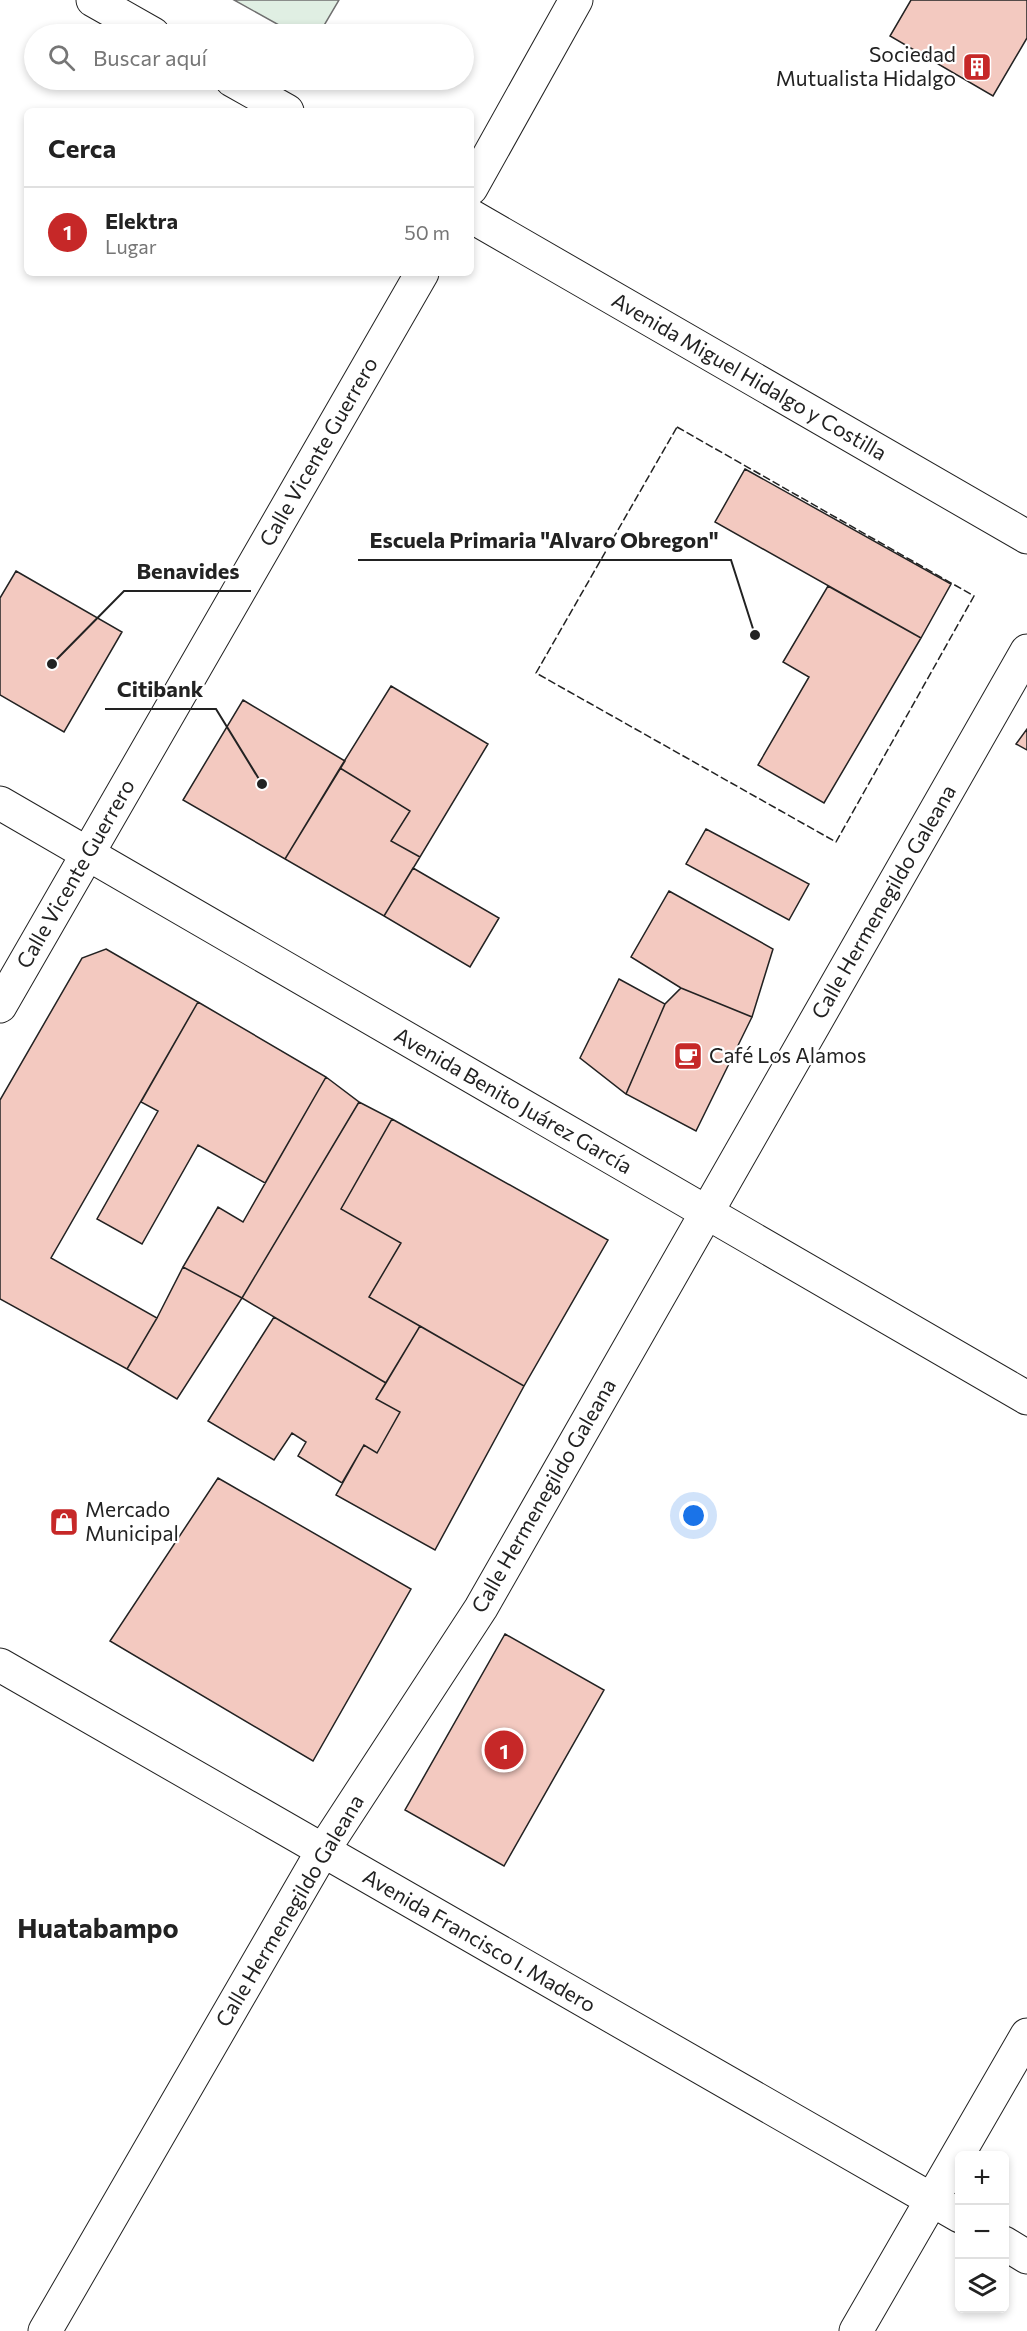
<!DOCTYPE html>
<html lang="es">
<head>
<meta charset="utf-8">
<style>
  :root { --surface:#fff; --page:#f2f2f2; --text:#222; --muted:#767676; --line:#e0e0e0; --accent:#c62828 }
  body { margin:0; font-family:Commissioner,sans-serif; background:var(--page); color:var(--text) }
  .controls { position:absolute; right:18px; bottom:18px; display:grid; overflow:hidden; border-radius:9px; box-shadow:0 3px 9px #0003 }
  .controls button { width:54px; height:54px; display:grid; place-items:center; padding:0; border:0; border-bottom:2px solid var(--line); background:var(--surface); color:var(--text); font:30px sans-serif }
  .you { position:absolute; left:694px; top:1516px; width:21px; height:21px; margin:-15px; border:4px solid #fff; border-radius:50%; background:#1a73e8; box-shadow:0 0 0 9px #1a73e833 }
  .badge { display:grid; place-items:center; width:39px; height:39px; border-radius:50%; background:var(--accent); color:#fff; font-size:20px; font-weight:700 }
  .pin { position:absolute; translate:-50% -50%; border:3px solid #fff; box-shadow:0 2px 6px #0006 }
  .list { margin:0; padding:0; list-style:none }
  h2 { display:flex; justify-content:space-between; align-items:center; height:78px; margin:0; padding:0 24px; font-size:26px }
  h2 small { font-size:20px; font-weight:400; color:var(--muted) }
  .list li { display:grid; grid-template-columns:39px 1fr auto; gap:18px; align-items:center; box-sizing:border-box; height:90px; padding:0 24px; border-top:2px solid var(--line) }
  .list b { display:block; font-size:22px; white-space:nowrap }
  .list p { margin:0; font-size:20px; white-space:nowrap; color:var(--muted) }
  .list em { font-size:20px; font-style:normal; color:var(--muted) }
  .icon { flex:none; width:33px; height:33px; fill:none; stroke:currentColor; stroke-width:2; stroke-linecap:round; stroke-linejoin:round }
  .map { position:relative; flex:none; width:1027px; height:2331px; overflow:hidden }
  .search { position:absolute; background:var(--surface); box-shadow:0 3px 9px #0003; left:24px; top:24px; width:450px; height:66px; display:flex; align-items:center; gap:15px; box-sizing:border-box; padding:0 21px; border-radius:33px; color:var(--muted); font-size:22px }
  .panel { position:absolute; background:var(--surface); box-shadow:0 3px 9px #0003; left:24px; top:108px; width:450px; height:168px; border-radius:9px }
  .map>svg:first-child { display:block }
  .green { fill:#e0efe3; stroke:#6f6f6f; stroke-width:1.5 }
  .building { fill:#f3c9c0; stroke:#222; stroke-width:1.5 }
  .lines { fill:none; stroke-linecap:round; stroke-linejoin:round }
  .street-casing { stroke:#222; stroke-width:35 }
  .primary-casing { stroke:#222; stroke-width:35 }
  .street { stroke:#fff; stroke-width:33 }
  .primary { stroke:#fff; stroke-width:33 }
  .fence { stroke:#222; stroke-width:1.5; stroke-dasharray:8 3; stroke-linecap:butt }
  .labels { text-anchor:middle; stroke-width:4.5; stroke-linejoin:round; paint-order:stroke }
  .poi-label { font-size:21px; fill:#222; stroke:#fff; text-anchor:start }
  .street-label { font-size:21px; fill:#222; stroke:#fff }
  .district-label { font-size:27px; font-weight:bold; fill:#222; stroke:#fff }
  .leader { fill:none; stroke:#222; stroke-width:2 }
  .callout-dot { fill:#222; stroke:#fff; stroke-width:2 }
  .callout-label { font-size:22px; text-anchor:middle; font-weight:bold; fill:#222; stroke:#fff; stroke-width:4.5; stroke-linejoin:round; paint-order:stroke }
</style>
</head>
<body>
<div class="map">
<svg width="1027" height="2331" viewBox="0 0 1027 2331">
  <rect width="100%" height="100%" fill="#fff"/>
  <path class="green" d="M234 0H339L319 34H295Z"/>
  <path class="building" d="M911 0H1027V38L993 96 890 36Z
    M745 469 951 584 921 638 715 522Z
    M16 571 122 632 64 732 0 695V598Z
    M828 586 921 638 824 803 758 765 809 677 783 662Z
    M391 686 488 744 420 857 391 841 410 811 340 768Z
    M243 700 345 761 285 859 183 800Z
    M1027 729V750L1016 744Z
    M340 768 410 811 391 841 420 857 384 916 285 859Z
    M706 829 809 884 789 920 686 864Z
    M413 868 499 918 470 967 384 916Z
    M669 891 773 949 752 1017 681 988 631 957Z
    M106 949 198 1002 51 1258 157 1318 127 1369 0 1299V1100L82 958Z
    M619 979 665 1004 626 1094 580 1058Z
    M681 988 752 1017 696 1131 626 1094 665 1004Z
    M198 1002 326 1077 265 1183 198 1145 142 1244 97 1219 158 1111 141 1102Z
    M326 1077 359 1102 242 1298 183 1267 218 1207 243 1222Z
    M359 1102 392 1119 341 1209 401 1243 369 1297 420 1326 386 1383 242 1298Z
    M392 1119 608 1240 524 1386 369 1297 401 1243 341 1209Z
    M183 1267 242 1298 177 1399 127 1369 157 1318Z
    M274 1317 386 1383 376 1399 400 1412 377 1453 364 1445 342 1483 298 1456 306 1442 292 1433 274 1460 208 1421Z
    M420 1326 524 1386 435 1550 336 1495 364 1445 377 1453 400 1412 376 1399Z
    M218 1478 411 1589 313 1761 110 1641Z
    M505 1634 604 1690 504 1866 405 1810Z"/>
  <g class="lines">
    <g class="street-casing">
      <path id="street" d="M93 0 153 34
        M232 80 287 111
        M471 188 576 0
        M471 216 1027 537
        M0 1006 422 273
        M0 1665 960 2216
        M1004 2243 1027 2257
        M45 2331 322 1852 481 1608 1027 651
        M856 2331 1027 2035"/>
    </g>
    <g class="primary-casing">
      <path id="primary" d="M0 803 1027 1398"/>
    </g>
    <use href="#street" class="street"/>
    <use href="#primary" class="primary"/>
    <path class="fence" d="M677 427 974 596 836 842 536 673Z"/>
  </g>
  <defs>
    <g id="building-square" transform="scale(1.5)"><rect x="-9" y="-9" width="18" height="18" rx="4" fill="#c62828" stroke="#fff"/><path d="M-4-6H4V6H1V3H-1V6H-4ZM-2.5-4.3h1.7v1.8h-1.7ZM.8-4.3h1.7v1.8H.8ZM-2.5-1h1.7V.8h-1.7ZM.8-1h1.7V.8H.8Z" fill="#fff"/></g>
    <g id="cafe-square" transform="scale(1.5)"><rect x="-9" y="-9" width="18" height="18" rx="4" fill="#c62828" stroke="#fff"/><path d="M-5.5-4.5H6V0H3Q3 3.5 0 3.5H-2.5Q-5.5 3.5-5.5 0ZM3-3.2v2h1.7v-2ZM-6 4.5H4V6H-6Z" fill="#fff"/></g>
    <g id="shop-square" transform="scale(1.5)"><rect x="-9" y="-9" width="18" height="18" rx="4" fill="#c62828" stroke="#fff"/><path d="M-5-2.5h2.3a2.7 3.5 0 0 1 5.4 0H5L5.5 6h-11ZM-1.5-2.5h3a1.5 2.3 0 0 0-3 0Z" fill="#fff"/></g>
  </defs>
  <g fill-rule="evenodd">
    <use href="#building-square" x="977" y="67"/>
    <use href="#cafe-square" x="688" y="1056"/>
    <use href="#shop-square" x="64" y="1522"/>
  </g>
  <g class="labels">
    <g class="poi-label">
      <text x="956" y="62" text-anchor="end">Sociedad<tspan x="956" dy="24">Mutualista Hidalgo</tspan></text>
      <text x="709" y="1063">Café Los Alamos</text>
      <text x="85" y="1517">Mercado<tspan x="85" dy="24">Municipal</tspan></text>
    </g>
    <g class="street-label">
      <text transform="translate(749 377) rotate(30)" y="7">Avenida Miguel Hidalgo y Costilla</text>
      <text transform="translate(319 452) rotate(-60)" y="7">Calle Vicente Guerrero</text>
      <text transform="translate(76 874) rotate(-60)" y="7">Calle Vicente Guerrero</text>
      <text transform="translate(884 902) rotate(-60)" y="7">Calle Hermenegildo Galeana</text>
      <text transform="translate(513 1101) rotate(30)" y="7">Avenida Benito Juárez García</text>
      <text transform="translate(544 1496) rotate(-60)" y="7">Calle Hermenegildo Galeana</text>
      <text transform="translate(290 1911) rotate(-59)" y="7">Calle Hermenegildo Galeana</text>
      <text transform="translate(479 1941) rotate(30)" y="7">Avenida Francisco I. Madero</text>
    </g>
    <g class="district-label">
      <text x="98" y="1938">Huatabampo</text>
    </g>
  </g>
  <path class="leader" d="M755 635L731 560H358M52 664L124 591H251M262 784L216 709H105"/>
  <g class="callout-dot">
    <circle cx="755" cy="635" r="6"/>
    <circle cx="52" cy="664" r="6"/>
    <circle cx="262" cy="784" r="6"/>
  </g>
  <g class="callout-label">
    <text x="544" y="548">Escuela Primaria "Alvaro Obregon"</text>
    <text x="188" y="579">Benavides</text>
    <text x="160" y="697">Citibank</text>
  </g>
</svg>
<div class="controls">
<button>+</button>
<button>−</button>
<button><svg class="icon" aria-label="layers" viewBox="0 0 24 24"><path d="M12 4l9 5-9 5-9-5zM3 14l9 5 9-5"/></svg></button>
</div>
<div class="you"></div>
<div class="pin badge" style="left:504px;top:1750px">1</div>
<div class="search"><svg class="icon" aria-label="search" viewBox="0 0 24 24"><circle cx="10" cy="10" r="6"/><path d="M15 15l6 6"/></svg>Buscar aquí</div>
<section class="panel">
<h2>Cerca<small></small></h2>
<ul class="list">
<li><span class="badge">1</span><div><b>Elektra</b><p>Lugar</p></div><em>50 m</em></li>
</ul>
</section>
</div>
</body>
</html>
